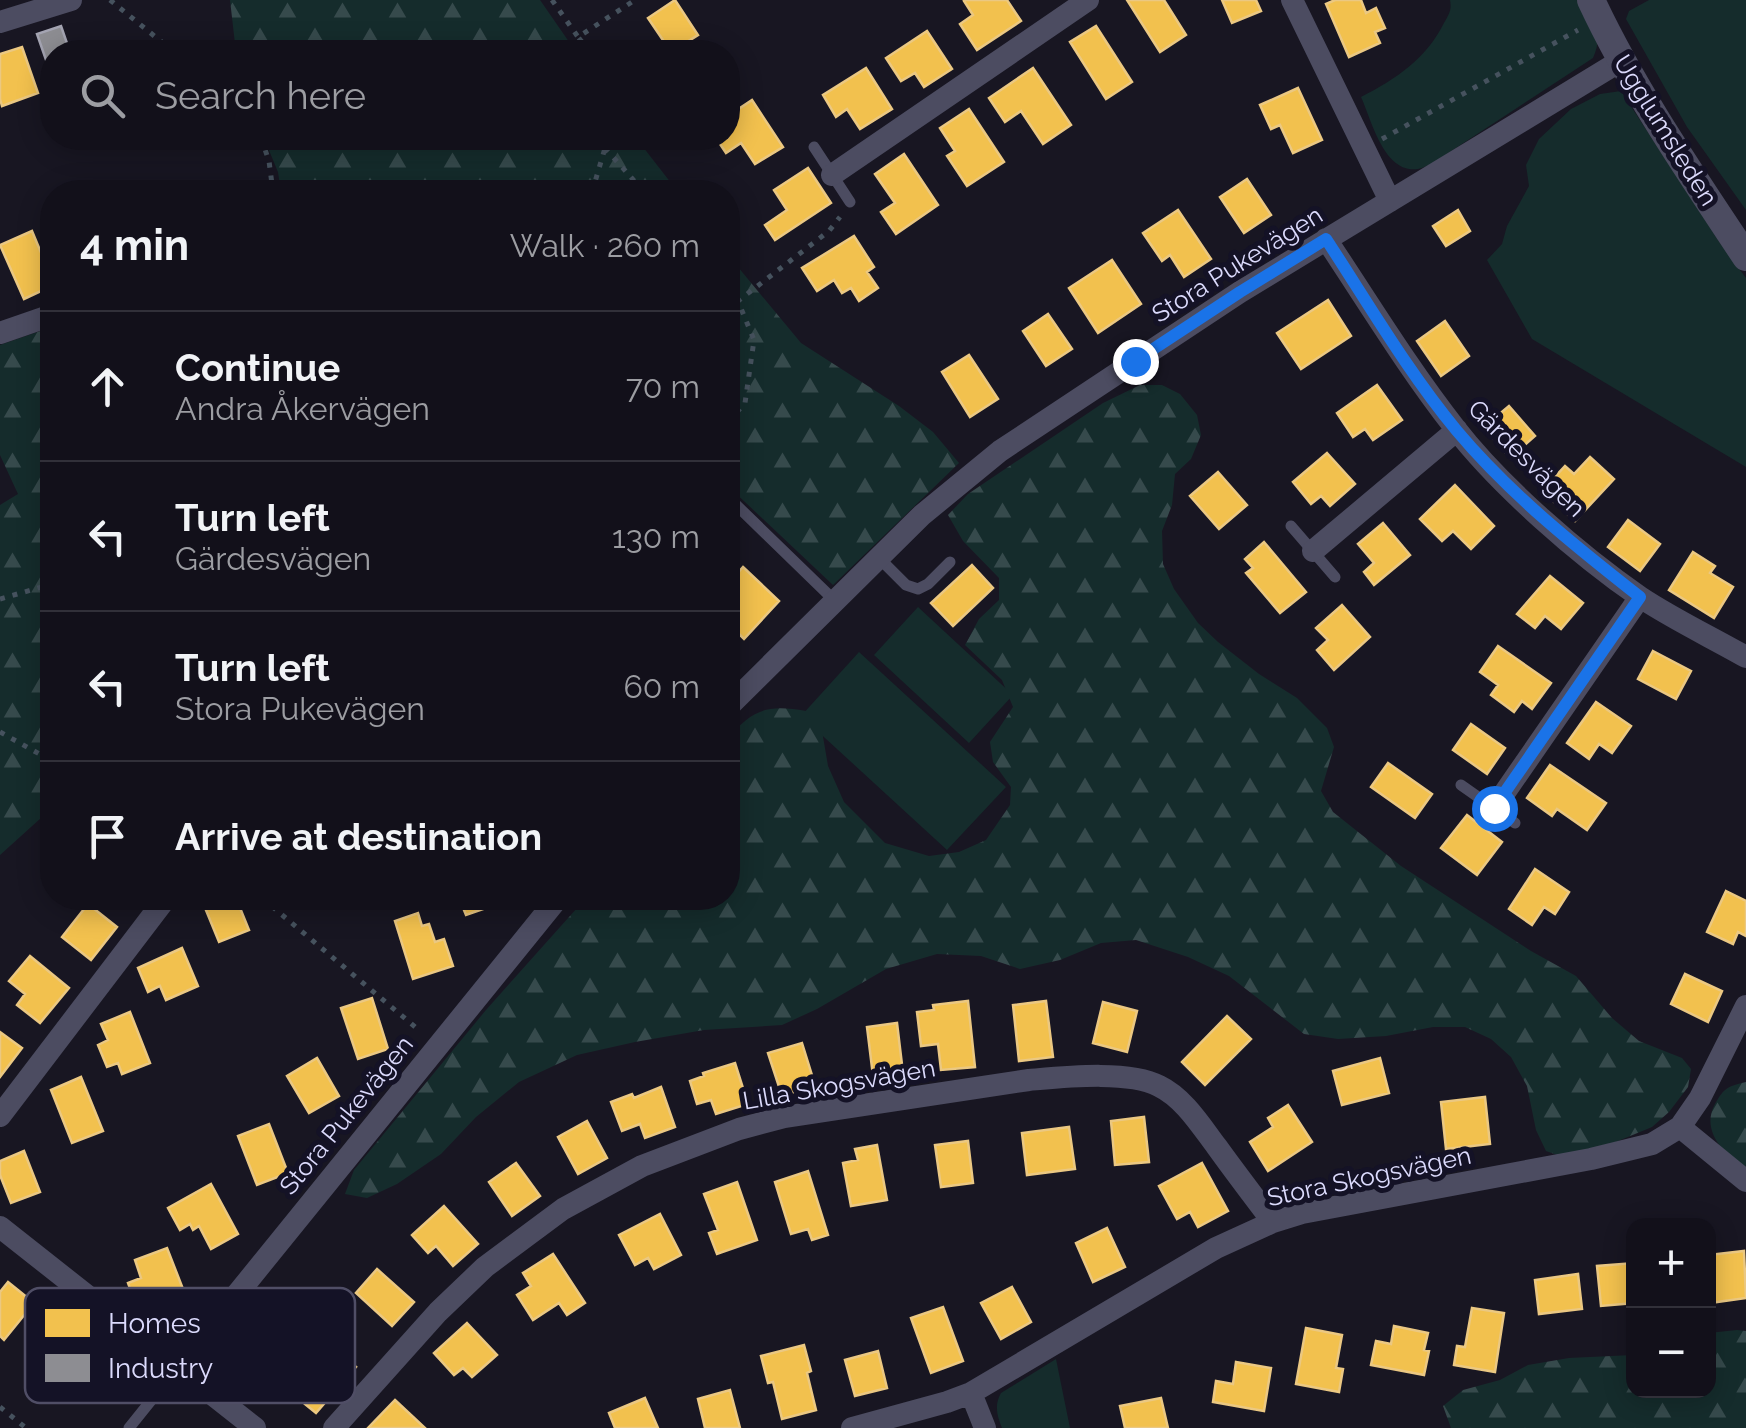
<!DOCTYPE html>
<html lang="en">
<head>
<meta charset="utf-8">
<style>
  :root { --surface:#12101a; --page:#1f1e27; --text:#f1f3f6; --muted:#9c9da2; --line:#313039 }
  body { margin:0; font-family:Raleway,sans-serif; background:var(--page); color:var(--text) }
  .controls { position:absolute; right:30px; bottom:30px; display:grid; overflow:hidden; border-radius:20px; box-shadow:0 5px 25px #0003 }
  .controls button { width:90px; height:90px; display:grid; place-items:center; padding:0; border:0; border-bottom:2px solid var(--line); background:var(--surface); color:var(--text); font:50px sans-serif }
  .stop { position:absolute; width:30px; height:30px; margin:-22px; border:8px solid #1a73e8; border-radius:50%; background:#fff }
  .stop.end { background:#1a73e8; border-color:#fff; box-shadow:0 2px 10px #0008 }
  .list { margin:0; padding:0; list-style:none }
  h2 { display:flex; justify-content:space-between; align-items:center; height:130px; margin:0; padding:0 40px; font-size:42px }
  h2 small { font-size:32px; font-weight:400; color:var(--muted) }
  .list li { display:grid; grid-template-columns:65px 1fr auto; gap:30px; align-items:center; box-sizing:border-box; height:150px; padding:0 40px; border-top:2px solid var(--line) }
  .list b { display:block; font-size:38px; white-space:nowrap }
  .list p { margin:0; font-size:32px; white-space:nowrap; color:var(--muted) }
  .list em { font-size:32px; font-style:normal; color:var(--muted) }
  .icon { flex:none; width:55px; height:55px; fill:none; stroke:currentColor; stroke-width:2; stroke-linecap:round; stroke-linejoin:round }
  .map { position:relative; flex:none; width:1746px; height:1428px; overflow:hidden }
  .search { position:absolute; background:var(--surface); box-shadow:0 5px 25px #0003; left:40px; top:40px; width:700px; height:110px; display:flex; align-items:center; gap:25px; box-sizing:border-box; padding:0 35px; border-radius:40px; color:var(--muted); font-size:38px }
  .panel { position:absolute; background:var(--surface); box-shadow:0 5px 25px #0003; left:40px; top:180px; width:700px; height:730px; border-radius:40px }
  .map>svg:first-child { display:block }
  .green { fill:#152c2c }
  .forest { fill:url(#forest-firs) }
  .homes { fill:#f2c14e; stroke:#ebc882; stroke-width:2.5 }
  .industry { fill:#8d8d92; stroke:#a4a4b2; stroke-width:2.5 }
  .lines { fill:none; stroke-linecap:round; stroke-linejoin:round }
  .path { stroke:#46525e; stroke-width:5; stroke-dasharray:5 8; stroke-linecap:butt }
  .service { stroke:#4c4c61; stroke-width:11 }
  .minor { stroke:#4c4c61; stroke-width:22 }
  .tertiary { stroke:#4c4c61; stroke-width:28 }
  .route { stroke:#1a73e8; stroke-width:12 }
  .labels { text-anchor:middle; stroke-width:10; stroke-linejoin:round; paint-order:stroke }
  .street-label { font-size:25px; fill:#dbdafc; stroke:#141226 }
  .key { fill:#141226; stroke:#504e66; stroke-width:2.5 }
  .key-label { font-size:28px; fill:#dbdafc }
</style>
</head>
<body>
<div class="map">
<svg width="1746" height="1428" viewBox="0 0 1746 1428">
  <defs>
    <pattern id="forest-firs" width="22" height="20" patternUnits="userSpaceOnUse" patternTransform="scale(2.5)"><rect width="22" height="20" fill="#152c2c"/><path d="M5 1l3.5 6h-7zM16 11l3.5 6h-7z" fill="#364a4c"/></pattern>
  </defs>
  <rect width="100%" height="100%" fill="#181622"/>
  <path class="green" d="M1450 0H1583C1593 22 1604 34 1593 58L1433 163C1428 165 1423 168 1418 169 1384 174 1372 121 1361 97 1396 79 1426 59 1444 23 1449 14 1452 10 1450 0Z
    M1649 0H1746V210L1687 127 1626 19 1629 11Z
    M1621 91 1720 243 1746 278V467L1532 339 1487 260 1502 244 1507 226 1529 186 1526 165 1539 139 1571 109 1600 94Z
    M918 607 1013 695 969 743 874 655Z
    M859 652 1006 787 947 850 801 716Z
    M1056 1359 1070 1428H1002C997 1416 994 1405 1001 1393Z"/>
  <path class="forest" d="M230 0H540L576 52H236Z
    M264 138H636L678 192H281L278 172Z
    M728 255 801 343 899 406 933 432 959 463 833 585 728 486Z
    M52 327V808L0 855V505L18 494 0 455V345Z
    M1140 385H1162L1180 394 1197 415 1201 435 1191 459 1175 474 1172 505 1162 531 1163 564 1174 589 1198 623 1218 642 1259 674 1297 698 1327 728 1334 747 1321 791 1333 812 1401 866 1531 951 1576 976 1612 1018 1639 1041 1682 1058 1691 1069 1688 1087 1669 1112 1652 1127 1601 1148 1563 1157 1546 1151 1536 1130 1527 1086 1511 1057 1491 1039 1465 1027H1433L1386 1036 1338 1039 1304 1034 1229 976 1188 957 1136 940 1101 943 1060 960 1020 969 981 956 937 954 886 969 817 1009 782 1025 704 1030 635 1042 577 1055 519 1082 476 1117 441 1154 397 1184 367 1198 345 1194 354 1170 486 1010 586 898H728V738C753 709 768 704 806 711L822 731 828 766 844 802 885 843 929 856 959 852 986 840 1010 805 1011 787 993 762 990 742 1013 707 1002 680 965 645 979 619 999 600V578L963 541 948 515 968 494 1103 403Z
    M1746 1082V1170C1725 1155 1700 1131 1715 1104 1724 1088 1728 1086 1746 1082Z
    M1737 1330 1746 1331V1428H1451L1443 1406 1463 1390 1500 1380 1528 1365 1569 1358 1633 1355 1634 1390H1708L1709 1333Z"/>
  <path class="homes" d="M675 0 698 35 671 52 648 18Z
    M966 0H1007L1021 21 977 50 960 24 973 15 964 1Z
    M1127 0H1164L1186 35 1160 52Z
    M1222 0H1256L1261 11 1232 23Z
    M1335 0H1361L1366 13 1376 8 1385 28 1375 32 1380 43 1349 57 1326 4Z
    M1096 26 1132 82 1106 99 1070 42Z
    M927 31 952 69 924 87 915 73 901 81 886 58Z
    M22 47 38 93 2 106 0 99V54Z
    M866 68 892 109 860 129 847 109 836 117 823 95Z
    M1033 68 1071 125 1043 144 1021 111 1005 122 989 98Z
    M1298 88 1322 140 1293 153 1280 125 1271 129 1260 105Z
    M752 100 783 147 755 164 741 143 726 153 716 138H728V116Z
    M969 109 1004 162 967 186 947 156 955 151 940 128Z
    M904 154 938 205 896 234 881 212 895 203 875 174Z
    M808 168 831 203 775 240 765 225 787 210 774 190Z
    M1247 179 1271 215 1244 233 1220 197Z
    M1178 210 1211 259 1184 277 1170 255 1162 261 1143 233Z
    M1458 210 1470 231 1446 246 1433 226Z
    M32 231 52 279V286L24 299 0 245Z
    M854 236 874 267 867 272 878 288 859 301 851 288 842 293 834 280 817 291 802 268Z
    M1112 260 1141 304 1098 333 1069 288Z
    M1328 300 1351 336 1301 369 1277 333Z
    M1048 314 1072 349 1046 366 1023 331Z
    M1445 321 1469 356 1441 376 1417 341Z
    M969 355 998 399 970 417 942 372Z
    M1377 385 1402 420 1373 440 1365 429 1353 437 1337 413Z
    M1509 406 1535 436 1510 458 1484 427Z
    M1327 453 1355 484 1330 506 1321 496 1311 504 1293 482Z
    M1590 457 1614 479 1575 521 1542 491 1565 466 1574 474Z
    M1218 472 1247 505 1219 529 1190 496Z
    M1455 485 1494 526 1471 549 1453 531 1442 541 1420 519Z
    M1628 520 1660 544 1640 571 1608 547Z
    M1383 523 1410 555 1374 585 1364 572 1374 563 1358 544Z
    M1264 542 1306 592 1280 613 1246 573 1253 568 1245 559Z
    M1693 552 1715 566 1710 573 1733 587 1714 618 1669 590Z
    M972 565 993 588 953 626 931 603Z
    M743 567 779 601 744 639 728 623V584Z
    M1550 576 1583 603 1561 629 1545 616 1535 628 1517 614Z
    M1342 605 1370 637 1334 670 1317 650 1328 640 1316 628Z
    M1498 646 1551 683 1532 709 1522 701 1514 712 1491 695 1498 685 1480 672Z
    M1653 651 1691 671 1676 699 1638 679Z
    M1596 702 1631 726 1612 753 1599 744 1589 759 1567 743Z
    M1471 724 1505 748 1487 774 1453 750Z
    M1388 763 1432 794 1415 818 1371 787Z
    M1550 765 1606 803 1587 830 1557 809 1552 816 1527 798Z
    M1467 815 1502 842 1477 875 1441 848Z
    M1535 869 1569 892 1555 914 1544 907 1532 925 1509 909Z
    M1726 891 1746 901V936L1738 932 1733 944 1707 932Z
    M201 898H236L249 930 219 942Z
    M459 898H493L495 905 466 915Z
    M88 904 117 927 91 960 62 937Z
    M418 913 422 926 429 924 435 942 444 939 453 966 413 979 395 921Z
    M182 948 198 986 166 1000 160 986 148 992 138 968Z
    M30 956 69 988 40 1023 17 1005 25 994 9 981Z
    M1685 974 1722 991 1708 1022 1671 1004Z
    M372 998 388 1049 358 1059 341 1008Z
    M968 1001 975 1067 941 1070 938 1044 921 1046 917 1012 934 1010 933 1005Z
    M1046 1001 1053 1057 1019 1061 1013 1005Z
    M1103 1002 1137 1011 1127 1052 1093 1043Z
    M130 1012 150 1063 122 1074 118 1063 107 1067 98 1045 108 1040 101 1024Z
    M1227 1016 1251 1039 1205 1085 1182 1062Z
    M897 1023 903 1073 873 1076 867 1027Z
    M0 1032 22 1048 0 1077Z
    M802 1043 815 1085 782 1096 768 1053Z
    M317 1058 339 1096 309 1113 287 1076Z
    M1380 1058 1389 1093 1342 1105 1333 1071Z
    M735 1063 748 1104 716 1114 711 1100 697 1104 690 1081 704 1076 703 1073Z
    M81 1077 103 1131 72 1143 51 1090Z
    M661 1087 675 1127 645 1138 640 1124 622 1131 611 1102 632 1094 634 1098Z
    M1485 1097 1490 1144 1446 1149 1441 1102Z
    M1288 1105 1312 1142 1268 1171 1250 1142 1273 1127 1268 1118Z
    M1144 1117 1149 1162 1115 1165 1111 1121Z
    M587 1121 607 1158 578 1174 558 1137Z
    M269 1124 288 1173 257 1185 238 1136Z
    M1069 1127 1075 1169 1027 1175 1022 1133Z
    M968 1141 973 1183 941 1187 935 1145Z
    M877 1145 887 1200 851 1206 843 1163 858 1160 855 1149Z
    M24 1151 40 1192 11 1203 0 1175V1161Z
    M516 1163 540 1196 512 1216 489 1182Z
    M1202 1163 1228 1211 1198 1227 1190 1212 1177 1219 1159 1186Z
    M808 1171 828 1235 812 1240 808 1229 791 1234 775 1182Z
    M737 1182 757 1240 717 1254 709 1233 718 1230 704 1194Z
    M211 1184 238 1234 211 1249 199 1226 193 1230 190 1224 180 1230 168 1208Z
    M444 1206 478 1244 453 1266 436 1246 428 1253 412 1235Z
    M660 1214 681 1255 654 1269 648 1258 635 1265 619 1235Z
    M1107 1228 1125 1267 1093 1282 1076 1243Z
    M167 1248 183 1289 169 1295 173 1307 141 1319 128 1283 141 1278 135 1260Z
    M1744 1251 1746 1298 1710 1303 1708 1255Z
    M553 1254 585 1303 567 1315 559 1303 533 1320 517 1295 531 1286 523 1273Z
    M1634 1263V1303L1601 1306 1597 1266Z
    M377 1269 414 1302 392 1326 356 1293Z
    M1578 1274 1582 1309 1539 1314 1535 1280Z
    M8 1282 34 1303 4 1340 0 1336V1292Z
    M1012 1287 1031 1322 1001 1339 981 1303Z
    M943 1307 963 1361 931 1373 911 1318Z
    M1472 1308 1504 1313 1495 1372 1454 1365 1457 1346 1465 1347Z
    M467 1323 497 1355 472 1377 463 1368 454 1375 434 1353Z
    M1394 1326 1428 1333 1424 1350 1429 1351 1424 1375 1371 1365 1376 1341 1391 1344Z
    M1306 1328 1342 1335 1336 1368 1343 1369 1339 1392 1296 1384Z
    M312 1330 356 1367 316 1413 305 1404 324 1382 291 1354Z
    M804 1345 811 1371 807 1373 816 1410 782 1419 773 1382 768 1383 761 1356Z
    M878 1351 887 1388 855 1396 845 1360Z
    M1236 1362 1271 1368 1264 1411 1213 1402 1216 1381 1233 1384Z
    M730 1390 740 1428H705L698 1399Z
    M645 1398 658 1428H615L609 1413Z
    M1161 1398 1168 1428H1125L1120 1406Z
    M395 1400 425 1428H368Z"/>
  <path class="industry" d="M61 26 70 52H52V58L46 60 37 34Z"/>
  <g class="lines">
    <path class="path" d="M110 0 174 52
      M552 0 578 37
      M590 52 578 37 635 0
      M261 138 269 161 273 192
      M1382 139 1578 30
      M605 148 644 192
      M592 192 608 138
      M728 422 745 403 754 340 738 301 829 231 840 217
      M0 599 52 584
      M0 732 52 761
      M262 898 420 1031
      M0 1407 26 1428"/>
    <path class="service" d="M814 147 850 202
      M728 497 835 601
      M1291 526 1335 577
      M878 557 906 585 918 589 928 584 950 562
      M1461 785 1515 823
      M129 1428 178 1367"/>
    <path class="minor" d="M1292 0 1390 201
      M0 22 71 0
      M832 175 1088 0
      M1326 239C1368 302 1408 368 1455 428 1500 486 1579 555 1640 597 1673 619 1711 637 1746 657
      M0 333 52 315
      M1313 551 1457 430
      M728 707 922 515 1000 451 1240 292 1622 60
      M1494 808 1640 597
      M0 1116 166 898
      M1680 1127 1746 1181
      M0 1227 255 1428
      M178 1367 558 898
      M971 1393 985 1428
      M334 1428 438 1312 485 1267 563 1209 642 1166 739 1129 784 1117 1029 1080C1064 1077 1129 1070 1159 1086 1184 1098 1201 1126 1217 1147 1235 1172 1254 1197 1273 1222
      M852 1428 947 1402 971 1393 1216 1248 1273 1222 1302 1213 1591 1159 1652 1144 1680 1127 1700 1098 1746 1006"/>
    <path class="tertiary" d="M1591 0C1633 90 1691 174 1746 257"/>
  </g>
  <g class="lines">
    <path class="route" d="M1135 361 1240 292 1326 239C1368 303 1408 372 1457 431 1510 494 1575 546 1640 597L1494 808"/>
  </g>
  <g class="labels">
    <g class="street-label">
      <text transform="translate(1666 130) rotate(58)" y="9">Ugglumsleden</text>
      <text transform="translate(1237 264) rotate(-32)" y="9">Stora Pukevägen</text>
      <text transform="translate(1527 458) rotate(45)" y="9">Gärdesvägen</text>
      <text transform="translate(839 1084) rotate(-10)" y="9">Lilla Skogsvägen</text>
      <text transform="translate(346 1115) rotate(-51)" y="9">Stora Pukevägen</text>
      <text transform="translate(1369 1176) rotate(-12)" y="9">Stora Skogsvägen</text>
    </g>
  </g>
  <rect x="25" y="1288" width="330" height="115" rx="15" class="key"/>
  <rect x="45" y="1309" width="45" height="28" fill="#f2c14e"/>
  <rect x="45" y="1354" width="45" height="28" fill="#8d8d92"/>
  <g class="key-label">
    <text x="108" y="1333">Homes</text>
    <text x="108" y="1378">Industry</text>
  </g>
</svg>
<div class="controls">
<button>+</button>
<button>−</button>
</div>
<div class="stop" style="left:1494px;top:808px"></div>
<div class="stop end" style="left:1135px;top:361px"></div>
<div class="search"><svg class="icon" aria-label="search" viewBox="0 0 24 24"><circle cx="10" cy="10" r="6"/><path d="M15 15l6 6"/></svg>Search here</div>
<section class="panel">
<h2>4 min<small>Walk · 260 m</small></h2>
<ul class="list">
<li><svg class="icon" aria-label="ahead" viewBox="0 0 24 24"><path d="M12 20V5M6 11l6-6 6 6"/></svg><div><b>Continue</b><p>Andra Åkervägen</p></div><em>70 m</em></li>
<li><svg class="icon" aria-label="left" viewBox="0 0 24 24"><path d="M17 20v-9H6M10 6l-5 5 5 5"/></svg><div><b>Turn left</b><p>Gärdesvägen</p></div><em>130 m</em></li>
<li><svg class="icon" aria-label="left" viewBox="0 0 24 24"><path d="M17 20v-9H6M10 6l-5 5 5 5"/></svg><div><b>Turn left</b><p>Stora Pukevägen</p></div><em>60 m</em></li>
<li><svg class="icon" aria-label="arrive" viewBox="0 0 24 24"><path d="M6 21V4h12l-3 4 3 4H6"/></svg><div><b>Arrive at destination</b></div></li>
</ul>
</section>
</div>
</body>
</html>
